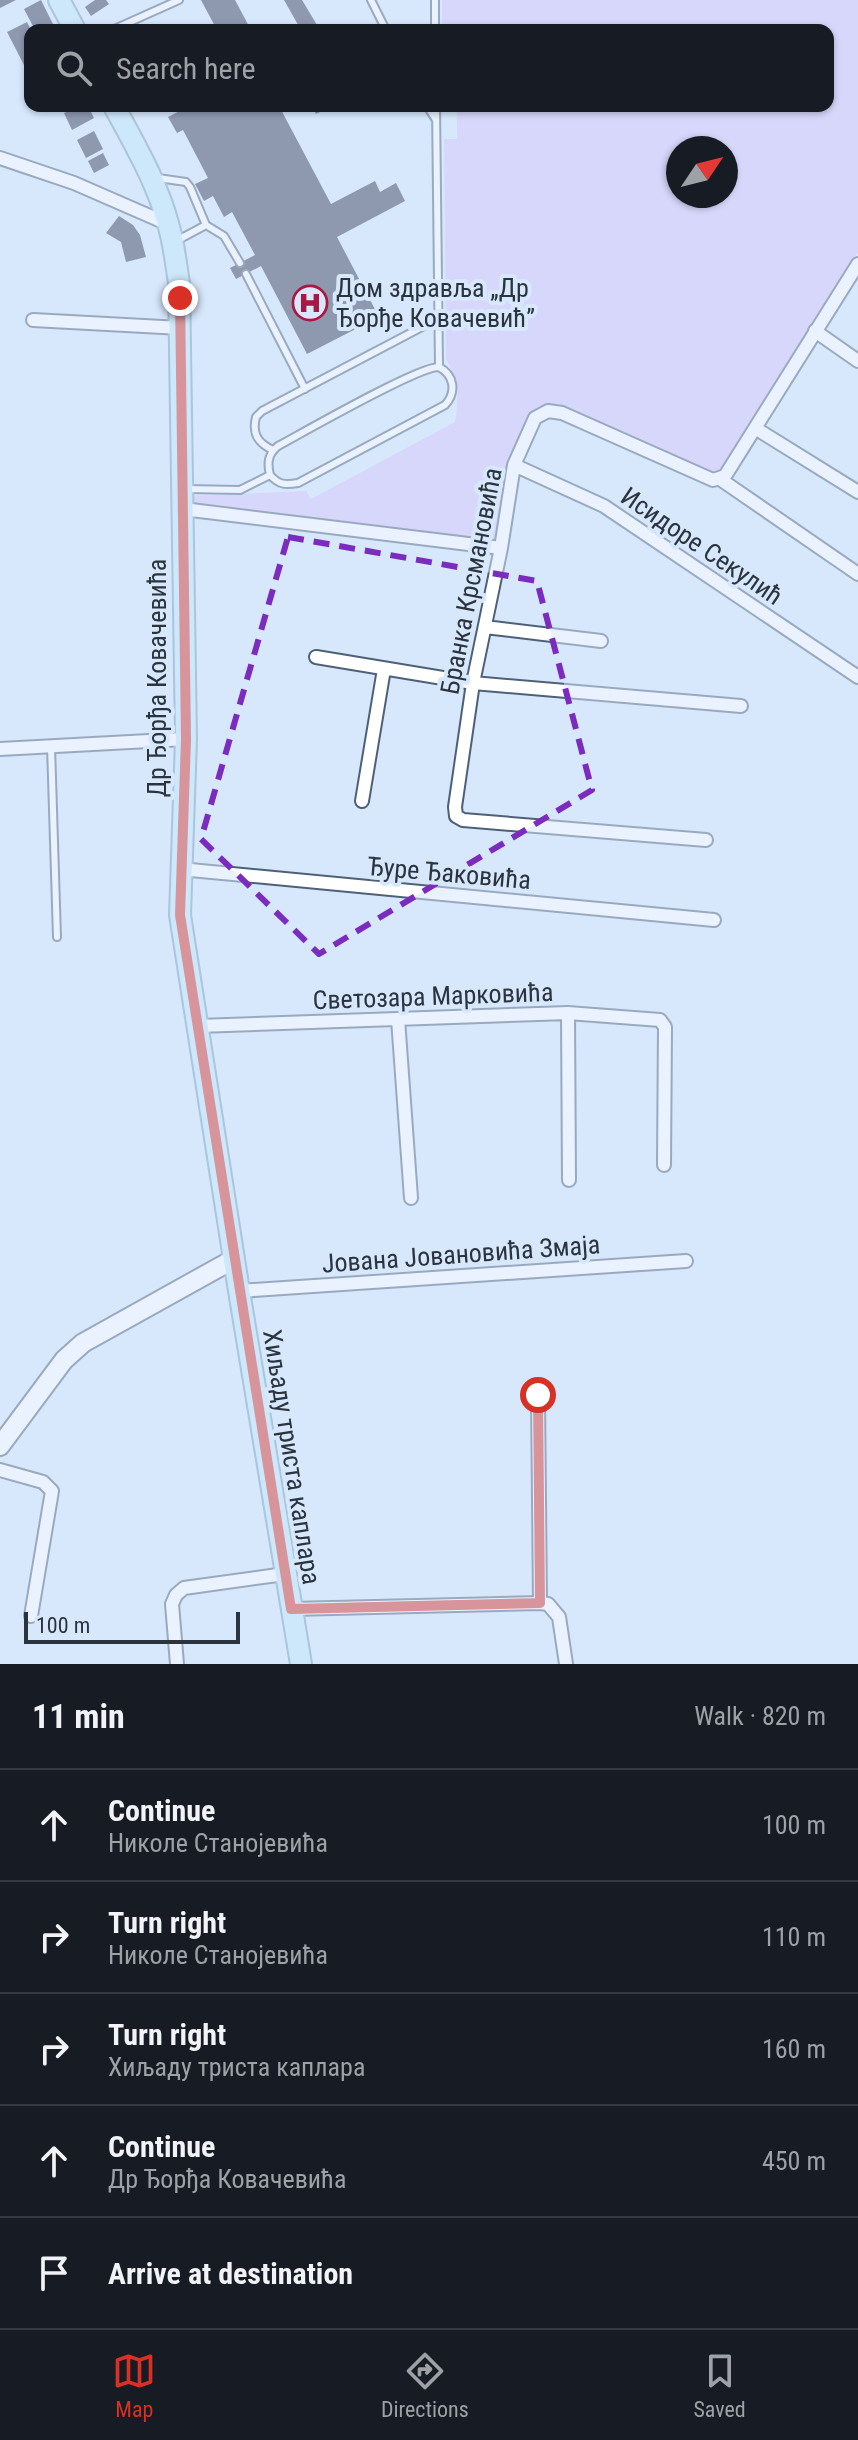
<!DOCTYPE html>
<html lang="en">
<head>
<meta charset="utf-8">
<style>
  :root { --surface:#171b24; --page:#242831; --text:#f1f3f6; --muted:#9ea1a6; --line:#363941; --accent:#d93025 }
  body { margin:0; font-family:"Roboto Condensed",sans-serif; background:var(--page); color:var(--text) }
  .compass { position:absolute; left:666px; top:136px; width:72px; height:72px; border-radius:50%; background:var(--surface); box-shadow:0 2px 6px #0004; rotate:55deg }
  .scale { position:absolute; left:24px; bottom:20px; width:216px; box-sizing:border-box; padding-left:8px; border:4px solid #2b333e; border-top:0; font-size:22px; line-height:28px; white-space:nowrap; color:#2b333e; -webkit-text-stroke:6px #d7e8fd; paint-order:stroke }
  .stop { position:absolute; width:24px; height:24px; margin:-18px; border:6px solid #d93025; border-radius:50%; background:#fff }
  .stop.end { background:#d93025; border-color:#fff; box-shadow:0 2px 8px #0008 }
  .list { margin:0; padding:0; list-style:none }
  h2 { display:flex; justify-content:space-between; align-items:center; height:104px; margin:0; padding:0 32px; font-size:34px }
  h2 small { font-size:26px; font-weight:400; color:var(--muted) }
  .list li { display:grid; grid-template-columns:52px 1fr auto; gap:24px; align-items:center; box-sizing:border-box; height:112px; padding:0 32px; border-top:2px solid var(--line) }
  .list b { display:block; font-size:30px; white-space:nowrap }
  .list p { margin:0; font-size:26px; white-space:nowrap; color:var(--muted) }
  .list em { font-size:26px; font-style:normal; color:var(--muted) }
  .icon { flex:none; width:44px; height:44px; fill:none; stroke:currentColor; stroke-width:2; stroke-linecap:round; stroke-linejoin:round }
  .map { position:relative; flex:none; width:858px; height:1664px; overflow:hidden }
  .search { position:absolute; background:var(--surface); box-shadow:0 2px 6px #0004; left:24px; right:24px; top:24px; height:88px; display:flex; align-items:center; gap:20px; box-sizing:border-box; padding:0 28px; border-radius:16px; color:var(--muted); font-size:30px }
  .sheet { height:664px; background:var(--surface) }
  nav { display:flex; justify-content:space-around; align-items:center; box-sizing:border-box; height:112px; border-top:2px solid var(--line); background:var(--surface); font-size:22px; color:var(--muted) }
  nav a { display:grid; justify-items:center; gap:4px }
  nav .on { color:var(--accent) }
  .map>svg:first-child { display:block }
  .green { fill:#d7c4f8; fill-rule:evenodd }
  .building { fill:#353850 }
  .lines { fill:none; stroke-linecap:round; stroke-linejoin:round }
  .lane-casing { stroke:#4e6077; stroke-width:10 }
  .street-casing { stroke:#4e6077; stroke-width:16 }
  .secondary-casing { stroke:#4e6077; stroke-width:22 }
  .primary-casing { stroke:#739cb4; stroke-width:24 }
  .lane { stroke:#fff; stroke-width:6 }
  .street { stroke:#fff; stroke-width:12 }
  .secondary { stroke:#fff; stroke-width:18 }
  .primary { stroke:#c2e6f8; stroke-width:20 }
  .route { stroke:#d93025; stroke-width:10 }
  .marked { fill:none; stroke:#7b2cbf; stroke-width:6; stroke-dasharray:16 10; stroke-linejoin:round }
  .labels { text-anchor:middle; stroke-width:8; stroke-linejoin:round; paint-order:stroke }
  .poi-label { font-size:26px; fill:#2b333e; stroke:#d7e8fd; text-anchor:start }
  .street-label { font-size:26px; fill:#2b333e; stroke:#d7e8fd }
</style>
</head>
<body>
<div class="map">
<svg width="858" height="1664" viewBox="0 0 858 1664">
  <rect width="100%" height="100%" fill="#d7e8fd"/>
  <path class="green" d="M442 0H858V252L724 467 717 472H711L560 405 545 404 533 411 511 457 498 540 190 505V496L306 491 311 499 455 422C459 398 458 380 446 359L444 139H457V106H828V30H442ZM678 148H726V196H678Z"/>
  <path class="building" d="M0 0H16L0 8Z
    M41 0 56 30H35L24 9Z
    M95 0H106L109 4 91 16 85 7Z
    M201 0H235L251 30H217Z
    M284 0H302L317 25 308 30H301Z
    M27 22 31 30 30 62 24 65 7 32Z
    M78 106H88L94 118 72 130 64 113Z
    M189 106H279L331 204 375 181 380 192 396 183 405 201 337 237 379 317 307 354 261 266 236 279 230 268 255 255 232 212 224 217 213 196 204 201 195 184 208 178 183 130 177 133 168 117Z
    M312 106H332L316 114Z
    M94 131 103 149 86 158 77 140Z
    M103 153 109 165 94 173 88 161Z
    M119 216 133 225 140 235 146 257 126 262 121 242 106 233Z"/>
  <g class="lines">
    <g class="lane-casing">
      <path id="lane" d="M371 0 386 30
        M435 0V30
        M112 30 179 0
        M427 106 436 120
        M158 178 186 182 190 187 206 225 224 236 240 263
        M176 241 206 225
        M246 274 305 389
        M273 450C257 443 252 433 256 417L262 411 439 318
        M270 475C267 463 268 454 278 446 304 432 419 366 439 367
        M185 489 240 490 270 475C279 485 285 485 298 483L445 405C457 392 454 375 439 367L436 106
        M51 746 57 937"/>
    </g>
    <g class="street-casing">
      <path id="street" d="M0 158 74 183 168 224
        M33 320 181 328
        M815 331 858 361
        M755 428 858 492
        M514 465 604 506 858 677
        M720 479 858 574
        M183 509 501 548
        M485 627 601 641
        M316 657 473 683 741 706
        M0 749 186 739
        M362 801 384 669
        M706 840 463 820 456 816 455 807 473 683 501 548 514 465 535 418 548 411 562 413 713 480 725 476 858 264
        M180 869 714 920
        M568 1013 569 1180
        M398 1019 411 1198
        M198 1026 568 1013 660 1020 665 1027 664 1165
        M239 1291 686 1261
        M0 1470 43 1482 52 1491 31 1616
        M540 1603 548 1604 559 1617 566 1664
        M291 1609 540 1603 538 1395
        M177 1664 172 1604 176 1595 184 1588 285 1574"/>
    </g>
    <g class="secondary-casing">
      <path id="secondary" d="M0 1446 64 1360 83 1343 234 1259"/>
    </g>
    <g class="primary-casing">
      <path id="primary" d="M59 0 75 30
        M114 106C135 145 158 184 169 227 174 245 176 264 179 283L186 739 180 915 239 1291 301 1664"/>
    </g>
    <use href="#lane" class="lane"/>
    <use href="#street" class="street"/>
    <use href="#secondary" class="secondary"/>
    <use href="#primary" class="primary"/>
  </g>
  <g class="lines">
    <path class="route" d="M180 298 186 739 180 915 291 1609 540 1603 538 1395"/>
  </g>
  <path d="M0 0H858V1664H0ZM288 537 537 581 592 790 319 954 201 839Z" fill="#d7e8fd" fill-opacity=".55" fill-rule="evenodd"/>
  <path class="marked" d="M288 537 537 581 592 790 319 954 201 839Z"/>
  <defs>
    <g id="hospital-ring" transform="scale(1.8)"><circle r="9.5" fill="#d7e8fd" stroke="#ab1643" stroke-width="1.5"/><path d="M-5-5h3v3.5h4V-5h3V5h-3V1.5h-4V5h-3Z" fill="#ab1643"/></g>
  </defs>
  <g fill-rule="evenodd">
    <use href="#hospital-ring" x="310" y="303"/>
  </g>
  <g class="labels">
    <g class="poi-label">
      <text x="336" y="297">Дом здравља „Др<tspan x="336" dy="30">Ђорђе Ковачевић”</tspan></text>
    </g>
    <g class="street-label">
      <text transform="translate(702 546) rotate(34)" y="9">Исидоре Секулић</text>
      <text transform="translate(471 581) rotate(-79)" y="9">Бранка Крсмановића</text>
      <text transform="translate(157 678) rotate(-90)" y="9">Др Ђорђа Ковачевића</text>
      <text transform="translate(449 873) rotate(5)" y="9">Ђуре Ђаковића</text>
      <text transform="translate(433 996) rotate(-2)" y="9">Светозара Марковића</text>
      <text transform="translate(461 1254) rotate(-4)" y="9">Јована Јовановића Змаја</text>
      <text transform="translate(292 1457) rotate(81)" y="9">Хиљаду триста каплара</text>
    </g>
  </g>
</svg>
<svg class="compass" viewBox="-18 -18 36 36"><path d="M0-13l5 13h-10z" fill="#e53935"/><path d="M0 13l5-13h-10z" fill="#9ea1a6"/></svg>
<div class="scale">100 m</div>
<div class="stop" style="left:538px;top:1395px"></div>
<div class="stop end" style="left:180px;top:298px"></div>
<div class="search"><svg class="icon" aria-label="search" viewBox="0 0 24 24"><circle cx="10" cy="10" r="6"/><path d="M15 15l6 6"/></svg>Search here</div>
</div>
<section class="sheet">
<h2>11 min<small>Walk · 820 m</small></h2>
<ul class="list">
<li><svg class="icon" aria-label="ahead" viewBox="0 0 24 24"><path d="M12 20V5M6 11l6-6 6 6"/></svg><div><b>Continue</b><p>Николе Станојевића</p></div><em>100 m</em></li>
<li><svg class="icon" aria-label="right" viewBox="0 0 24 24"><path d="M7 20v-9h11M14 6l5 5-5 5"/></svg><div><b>Turn right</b><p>Николе Станојевића</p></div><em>110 m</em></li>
<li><svg class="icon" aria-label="right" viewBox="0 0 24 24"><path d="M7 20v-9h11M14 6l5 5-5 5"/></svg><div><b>Turn right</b><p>Хиљаду триста каплара</p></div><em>160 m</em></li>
<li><svg class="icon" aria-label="ahead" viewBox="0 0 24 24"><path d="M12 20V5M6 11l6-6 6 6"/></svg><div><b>Continue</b><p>Др Ђорђа Ковачевића</p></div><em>450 m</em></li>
<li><svg class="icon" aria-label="arrive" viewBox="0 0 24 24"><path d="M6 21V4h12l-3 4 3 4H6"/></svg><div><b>Arrive at destination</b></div></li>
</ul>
</section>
<nav>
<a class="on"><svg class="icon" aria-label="map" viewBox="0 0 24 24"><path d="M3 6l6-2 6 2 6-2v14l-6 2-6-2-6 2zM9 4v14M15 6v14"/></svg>Map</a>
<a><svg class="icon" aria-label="directions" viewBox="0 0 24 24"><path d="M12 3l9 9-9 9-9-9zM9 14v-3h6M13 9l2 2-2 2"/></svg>Directions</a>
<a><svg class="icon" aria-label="saved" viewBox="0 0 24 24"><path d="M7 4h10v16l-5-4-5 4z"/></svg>Saved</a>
</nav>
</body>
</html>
